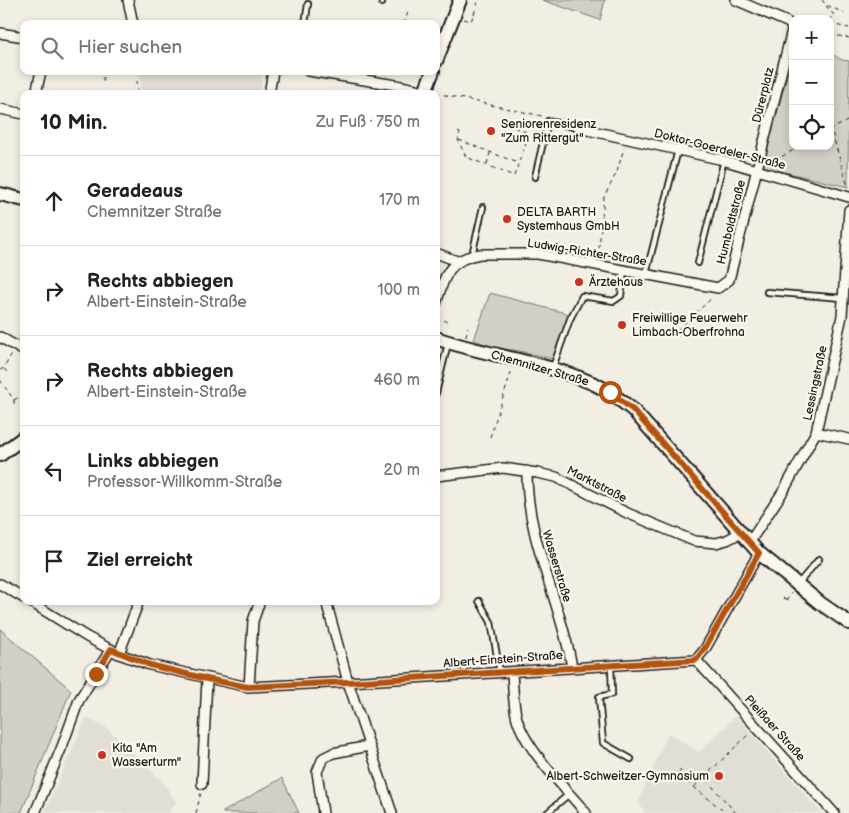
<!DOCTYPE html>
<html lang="de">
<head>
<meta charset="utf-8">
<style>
  :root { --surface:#fff; --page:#f6f6f6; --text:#222; --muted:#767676; --line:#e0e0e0 }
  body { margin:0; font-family:"Balsamiq Sans",sans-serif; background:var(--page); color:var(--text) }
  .controls { position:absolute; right:15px; top:15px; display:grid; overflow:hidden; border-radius:10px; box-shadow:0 2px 8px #0003 }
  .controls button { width:45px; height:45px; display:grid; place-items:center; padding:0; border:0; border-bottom:1px solid var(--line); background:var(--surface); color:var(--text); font:25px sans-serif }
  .stop { position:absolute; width:15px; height:15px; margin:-11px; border:4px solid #b45309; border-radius:50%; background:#fff }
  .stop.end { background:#b45309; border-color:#fff; box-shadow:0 1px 5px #0008 }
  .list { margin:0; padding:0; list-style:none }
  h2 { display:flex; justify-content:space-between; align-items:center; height:65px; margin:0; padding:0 20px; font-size:21px }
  h2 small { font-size:16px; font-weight:400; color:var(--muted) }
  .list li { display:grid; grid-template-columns:32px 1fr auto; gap:15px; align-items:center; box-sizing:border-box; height:90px; padding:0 20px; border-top:1px solid var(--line) }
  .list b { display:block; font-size:19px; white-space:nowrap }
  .list p { margin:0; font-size:16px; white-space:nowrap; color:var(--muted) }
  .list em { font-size:16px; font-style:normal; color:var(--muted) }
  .icon { flex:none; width:28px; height:28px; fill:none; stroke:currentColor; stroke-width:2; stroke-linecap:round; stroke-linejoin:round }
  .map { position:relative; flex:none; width:849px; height:813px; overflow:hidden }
  .search { position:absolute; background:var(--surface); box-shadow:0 2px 8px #0003; left:20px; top:20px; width:420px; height:55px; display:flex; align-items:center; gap:12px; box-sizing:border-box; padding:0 18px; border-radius:10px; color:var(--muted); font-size:19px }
  .panel { position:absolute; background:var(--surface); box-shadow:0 2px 8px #0003; left:20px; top:90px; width:420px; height:515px; border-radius:10px }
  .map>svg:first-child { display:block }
  .built { fill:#e2ded5 }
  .green { fill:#d2cfc6; stroke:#777671 }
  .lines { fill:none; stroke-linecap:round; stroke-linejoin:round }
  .lane-casing { stroke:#1c1c1c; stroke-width:8 }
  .street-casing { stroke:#1c1c1c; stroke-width:12 }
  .secondary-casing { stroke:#1c1c1c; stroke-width:16 }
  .path { stroke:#1c1c1c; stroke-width:1; stroke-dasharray:4 4; stroke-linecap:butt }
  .lane { stroke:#fbf7ec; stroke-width:4.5 }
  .street { stroke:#fbf7ec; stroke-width:9 }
  .secondary { stroke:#fbf7ec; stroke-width:12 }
  .route { stroke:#b45309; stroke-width:6 }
  .poi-dot { fill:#c8321e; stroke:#fbf7ec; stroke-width:2 }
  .labels { text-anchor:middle; stroke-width:4.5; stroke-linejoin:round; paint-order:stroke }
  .street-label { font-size:12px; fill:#1c1c1c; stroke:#fbf7ec }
  .poi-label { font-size:12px; fill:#1c1c1c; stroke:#fbf7ec; text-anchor:start }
</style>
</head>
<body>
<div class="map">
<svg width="849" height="813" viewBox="0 0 849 813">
  <rect width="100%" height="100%" fill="#f2eee4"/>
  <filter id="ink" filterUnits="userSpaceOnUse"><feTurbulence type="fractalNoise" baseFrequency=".02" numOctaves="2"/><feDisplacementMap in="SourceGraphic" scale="10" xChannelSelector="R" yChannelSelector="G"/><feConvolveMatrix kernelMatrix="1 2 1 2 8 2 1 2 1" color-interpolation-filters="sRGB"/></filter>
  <g filter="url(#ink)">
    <path class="built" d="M140 71H263L260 94H141Z
      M736 716 821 813H646L638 803 668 733 699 752Z
      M86 718 106 727 163 782 176 802 168 813H44Z"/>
    <path class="green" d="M542 0H605L600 20Z
      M793 52V146H830V53L842 60 849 61 848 187 763 167Z
      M490 293 569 314 553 359 515 350H502L474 340Z
      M0 629 71 690 21 813H0Z
      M282 778 299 813H223V812Z"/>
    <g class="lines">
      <g class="lane-casing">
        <path id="lane" d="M382 3V0
          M305 24 308 4
          M535 177 548 121 583 129
          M472 255 483 207
          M698 263 724 160
          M646 274 678 150
          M767 292 843 298
          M553 367 570 319 582 296 614 301 621 296 624 270
          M436 393 448 343
          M798 584 819 559
          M479 601 491 622 500 673
          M611 665 612 694 599 697 603 743 631 759
          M547 813 569 794"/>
      </g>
      <g class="street-casing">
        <path id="street" d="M128 0 133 24
          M0 33 24 37
          M308 71 396 85 425 91
          M36 94 41 71
          M269 94 273 71
          M0 109 24 114
          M583 129 719 159 849 197
          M436 253 457 261
          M436 304C444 277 448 259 480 254H538L718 288 729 280 792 30 791 25 787 22 736 0
          M0 337 24 351
          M816 432 849 439
          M527 471C526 540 561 601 572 667
          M436 476 503 468 537 473 556 477 627 513 694 541 716 543 727 540 740 533
          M749 543 784 490 816 432 842 316 849 210
          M0 584 24 598
          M29 601 87 637 119 654 150 665 248 687 348 682 696 660 705 649 759 553
          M326 601 348 682 392 813
          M119 654 139 601
          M696 660 834 813
          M512 672C513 686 513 701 516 715 523 747 565 788 586 813
          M249 687 253 621 260 601
          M202 784 207 679
          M35 813 63 744 79 700 111 649
          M323 813 317 772 323 758 333 753 369 746"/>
      </g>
      <g class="secondary-casing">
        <path id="secondary" d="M436 61 460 0
          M424 94 433 71
          M0 194 24 200
          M436 338C487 356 542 361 592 383 607 389 620 400 633 410L759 553 820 603 849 623
          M0 455 24 437"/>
      </g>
      <path class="path" d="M822 0 826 5 849 15
        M826 6 834 15 830 18 834 22 833 24
        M474 14 478 2
        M464 19 471 21 474 14 475 15
        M404 24 408 12
        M830 24 849 28
        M830 37 840 36 849 38
        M103 77V81
        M137 81 138 94
        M436 93 542 116
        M830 126 848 187
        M830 130 849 120
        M458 132 460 133 458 140 466 157 514 176 528 137 525 135 526 132 508 125
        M459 140 518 163
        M487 164 490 153
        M768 164 801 146
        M599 248 604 197 617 172 624 148
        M436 320 447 321
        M672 335 713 297
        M466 336 468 327
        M4 369 7 372
        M0 370 4 368 11 355
        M0 380 14 400V405
        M14 400 24 394
        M490 437 512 370
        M783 598 789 603
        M786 601 791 593
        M679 773 681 770
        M676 776 678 774 694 787 704 777
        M694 787 726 813
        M196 813 201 792
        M736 813 704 777 750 733"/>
      <use href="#lane" class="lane"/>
      <use href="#street" class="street"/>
      <use href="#secondary" class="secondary"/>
    </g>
  </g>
  <g class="lines" filter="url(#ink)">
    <path class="route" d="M96 674 111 649 150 665 207 679 248 687 348 682 696 660 705 648 759 553 633 410 610 392"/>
  </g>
  <g class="poi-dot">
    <circle cx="491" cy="131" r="5"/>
    <circle cx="507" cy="219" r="5"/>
    <circle cx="579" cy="282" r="5"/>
    <circle cx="622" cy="325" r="5"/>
    <circle cx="102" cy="755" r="5"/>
    <circle cx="719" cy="776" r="5"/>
  </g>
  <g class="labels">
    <g class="street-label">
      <text transform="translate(763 95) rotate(-76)" y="4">Dürerplatz</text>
      <text transform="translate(720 149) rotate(14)" y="4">Doktor-Goerdeler-Straße</text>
      <text transform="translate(731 222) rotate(-76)" y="4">Humboldtstraße</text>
      <text transform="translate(587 252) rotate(9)" y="4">Ludwig-Richter-Straße</text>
      <text transform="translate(540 368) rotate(16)" y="4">Chemnitzer Straße</text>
      <text transform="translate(815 383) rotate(-78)" y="4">Lessingstraße</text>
      <text transform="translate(597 484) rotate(27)" y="4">Marktstraße</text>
      <text transform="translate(557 566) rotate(73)" y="4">Wasserstraße</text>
      <text transform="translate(503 659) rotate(-4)" y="4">Albert-Einstein-Straße</text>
      <text transform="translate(775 728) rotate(48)" y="4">Pleißaer Straße</text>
    </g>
    <g class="poi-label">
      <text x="501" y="128">Seniorenresidenz<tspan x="501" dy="14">"Zum Rittergut"</tspan></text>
      <text x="517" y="216">DELTA BARTH<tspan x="517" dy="14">Systemhaus GmbH</tspan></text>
      <text x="589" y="286">Ärztehaus</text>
      <text x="632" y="322">Freiwillige Feuerwehr<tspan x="632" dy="14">Limbach-Oberfrohna</tspan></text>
      <text x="112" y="752">Kita "Am<tspan x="112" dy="14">Wasserturm"</tspan></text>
      <text x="709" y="780" text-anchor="end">Albert-Schweitzer-Gymnasium</text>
    </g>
  </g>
</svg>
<div class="controls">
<button>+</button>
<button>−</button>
<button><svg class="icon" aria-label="locate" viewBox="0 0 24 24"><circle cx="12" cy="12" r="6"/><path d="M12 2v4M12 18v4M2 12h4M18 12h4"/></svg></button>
</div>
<div class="stop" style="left:610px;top:392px"></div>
<div class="stop end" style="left:96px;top:674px"></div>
<div class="search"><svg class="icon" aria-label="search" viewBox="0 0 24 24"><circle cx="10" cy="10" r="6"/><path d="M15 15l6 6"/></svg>Hier suchen</div>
<section class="panel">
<h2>10 Min.<small>Zu Fuß · 750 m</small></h2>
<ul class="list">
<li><svg class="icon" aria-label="ahead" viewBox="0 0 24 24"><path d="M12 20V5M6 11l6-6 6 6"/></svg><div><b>Geradeaus</b><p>Chemnitzer Straße</p></div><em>170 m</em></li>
<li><svg class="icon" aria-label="right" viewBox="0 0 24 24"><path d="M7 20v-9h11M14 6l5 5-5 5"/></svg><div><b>Rechts abbiegen</b><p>Albert-Einstein-Straße</p></div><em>100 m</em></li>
<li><svg class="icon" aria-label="right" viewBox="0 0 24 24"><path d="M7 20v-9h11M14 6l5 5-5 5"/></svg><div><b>Rechts abbiegen</b><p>Albert-Einstein-Straße</p></div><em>460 m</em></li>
<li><svg class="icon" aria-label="left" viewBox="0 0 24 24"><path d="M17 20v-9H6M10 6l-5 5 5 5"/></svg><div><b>Links abbiegen</b><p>Professor-Willkomm-Straße</p></div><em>20 m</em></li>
<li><svg class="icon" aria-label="arrive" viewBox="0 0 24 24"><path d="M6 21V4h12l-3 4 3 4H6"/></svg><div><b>Ziel erreicht</b></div></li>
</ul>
</section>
</div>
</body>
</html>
